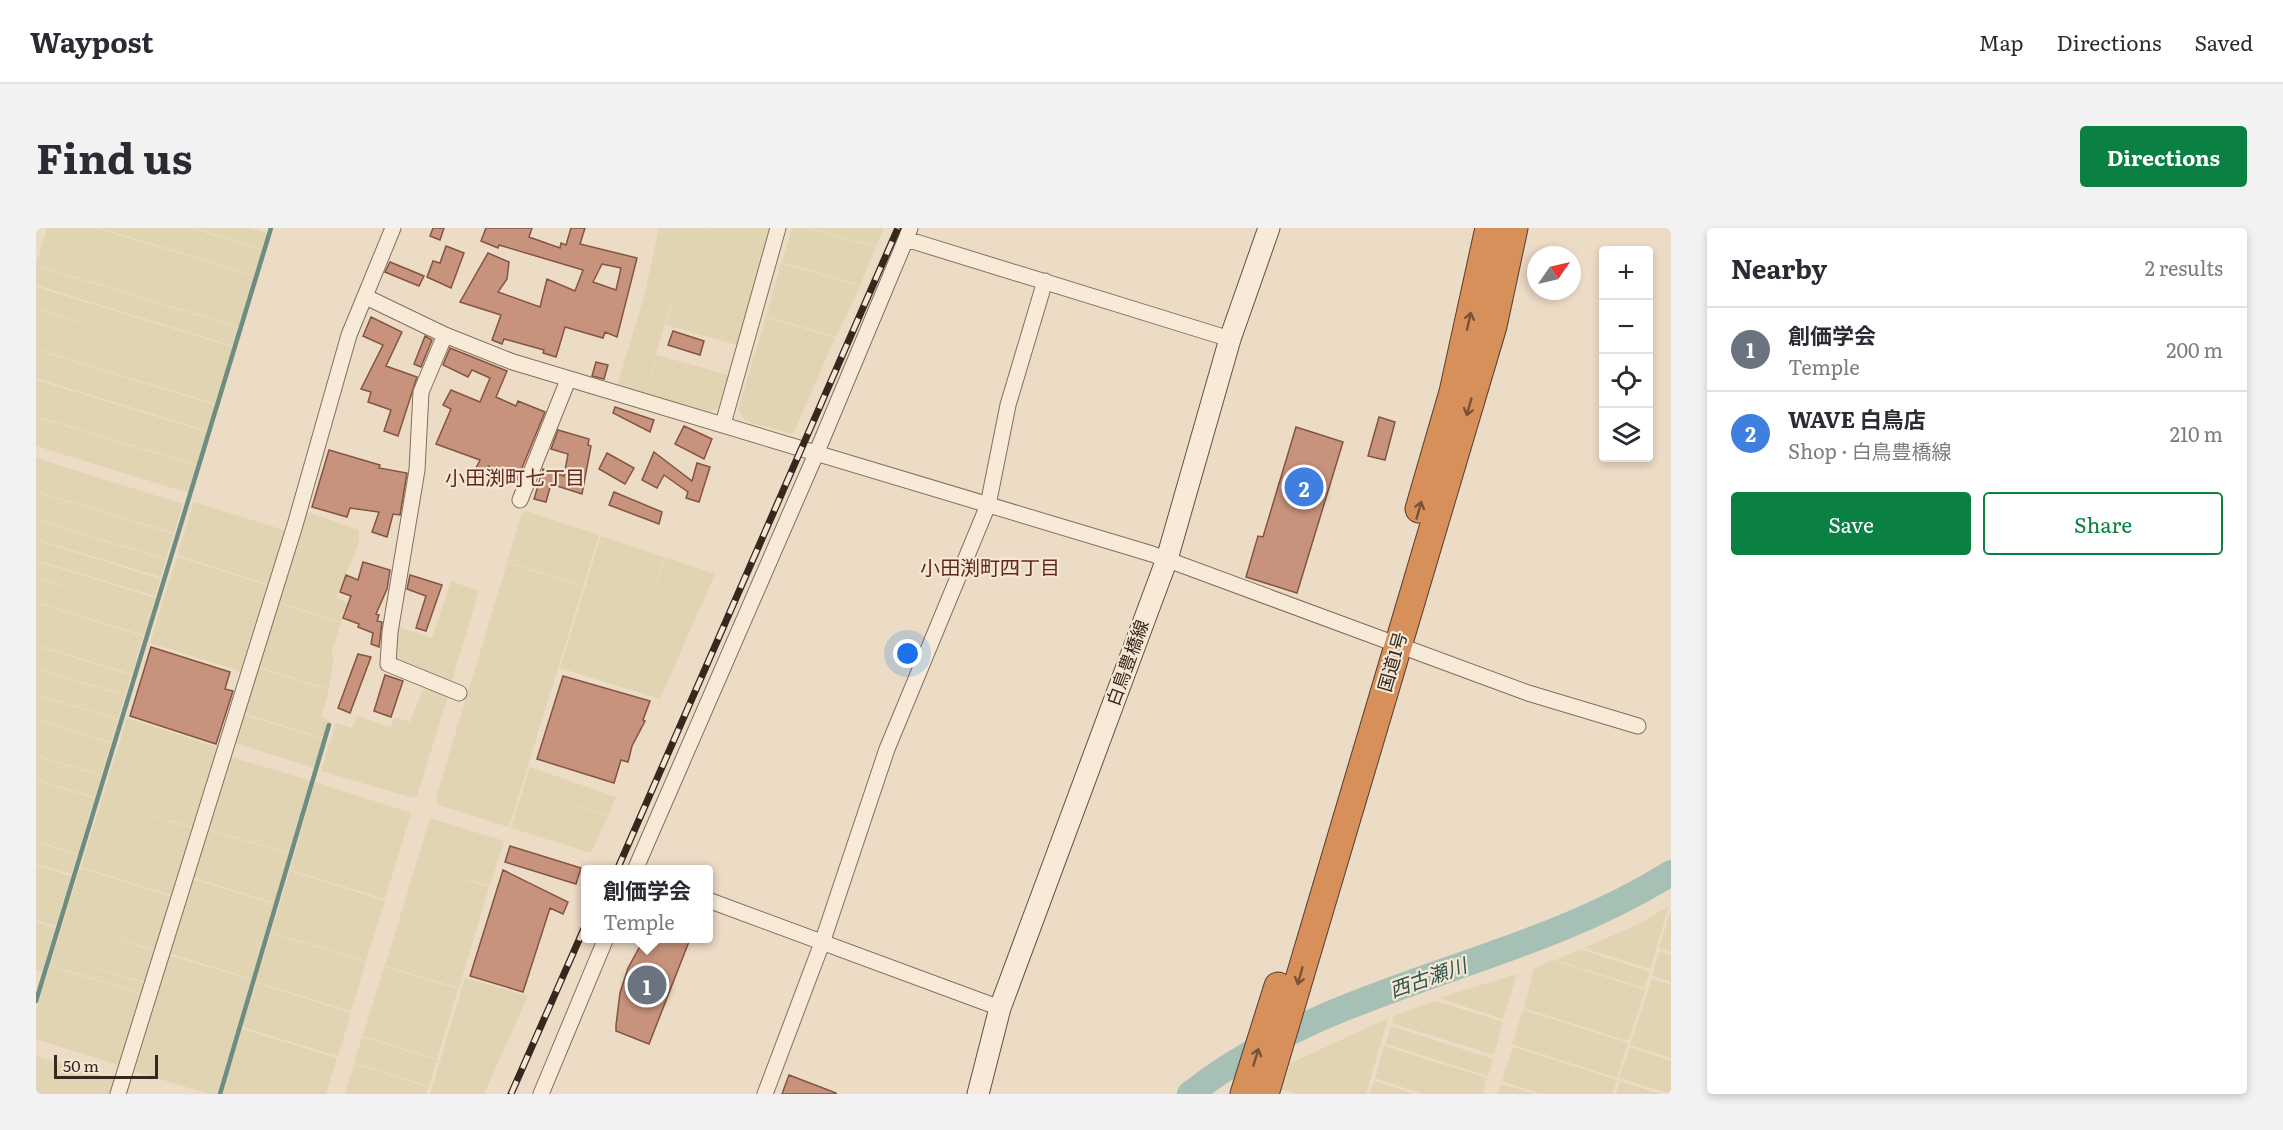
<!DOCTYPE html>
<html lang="en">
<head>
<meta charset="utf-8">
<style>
  :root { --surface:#fff; --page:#f2f2f3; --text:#2b2b33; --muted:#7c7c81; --line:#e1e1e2; --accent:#0b8043 }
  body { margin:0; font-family:Literata,"Noto Sans JP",serif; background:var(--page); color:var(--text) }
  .controls { position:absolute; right:18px; top:18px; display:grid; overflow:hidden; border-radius:6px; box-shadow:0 3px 9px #0003 }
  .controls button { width:54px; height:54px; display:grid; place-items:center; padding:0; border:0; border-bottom:2px solid var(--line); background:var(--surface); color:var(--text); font:30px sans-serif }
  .compass { position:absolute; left:1491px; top:18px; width:54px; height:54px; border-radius:50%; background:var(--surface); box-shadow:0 3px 9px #0003; rotate:56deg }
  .scale { position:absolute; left:18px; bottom:15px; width:104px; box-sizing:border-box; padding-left:6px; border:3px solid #37281f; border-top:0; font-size:16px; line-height:21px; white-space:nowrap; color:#37281f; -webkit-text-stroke:4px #f4e7d4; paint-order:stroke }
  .you { position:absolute; left:872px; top:426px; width:21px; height:21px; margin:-15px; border:4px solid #fff; border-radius:50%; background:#1a73e8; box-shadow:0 0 0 9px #1a73e833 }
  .badge { display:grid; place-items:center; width:39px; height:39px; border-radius:50%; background:var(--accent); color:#fff; font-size:20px; font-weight:700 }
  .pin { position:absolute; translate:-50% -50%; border:3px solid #fff; box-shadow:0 2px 6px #0006 }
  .popup { position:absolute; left:545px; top:637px; width:132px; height:78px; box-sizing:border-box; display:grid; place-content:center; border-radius:6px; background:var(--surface); filter:drop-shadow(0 2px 4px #0005); font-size:20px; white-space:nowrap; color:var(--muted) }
  .popup b { font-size:22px; color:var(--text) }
  .popup::after { content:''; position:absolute; left:50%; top:100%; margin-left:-12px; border:12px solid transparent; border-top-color:var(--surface) }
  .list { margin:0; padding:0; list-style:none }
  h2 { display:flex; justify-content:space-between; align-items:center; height:78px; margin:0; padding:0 24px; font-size:26px }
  h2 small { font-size:20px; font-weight:400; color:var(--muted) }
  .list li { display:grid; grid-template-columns:39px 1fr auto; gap:18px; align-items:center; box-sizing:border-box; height:84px; padding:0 24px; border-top:2px solid var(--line) }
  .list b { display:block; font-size:22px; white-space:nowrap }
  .list p { margin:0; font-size:20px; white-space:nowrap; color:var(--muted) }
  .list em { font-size:20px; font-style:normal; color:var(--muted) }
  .actions { display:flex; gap:12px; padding:18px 24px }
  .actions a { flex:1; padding:14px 0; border:2px solid var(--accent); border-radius:6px; text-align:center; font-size:21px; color:var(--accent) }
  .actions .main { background:var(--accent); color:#fff }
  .icon { flex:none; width:33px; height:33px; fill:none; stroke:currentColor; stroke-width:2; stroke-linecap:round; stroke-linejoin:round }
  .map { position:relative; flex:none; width:1635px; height:866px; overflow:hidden; border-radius:6px }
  header { display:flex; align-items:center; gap:36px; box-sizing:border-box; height:84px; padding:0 30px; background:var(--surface); border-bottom:2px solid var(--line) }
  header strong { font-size:28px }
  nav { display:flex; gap:33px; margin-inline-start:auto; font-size:21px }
  .intro { display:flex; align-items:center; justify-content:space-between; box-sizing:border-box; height:144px; padding:0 36px }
  h1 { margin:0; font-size:42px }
  .button { padding:15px 27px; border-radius:6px; background:var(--accent); color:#fff; font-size:21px; font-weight:700 }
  main { display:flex; gap:36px; padding:0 36px }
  aside { flex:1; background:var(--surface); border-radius:6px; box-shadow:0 3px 9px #0003 }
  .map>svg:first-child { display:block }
  .farmland { fill:#e1d4b2 }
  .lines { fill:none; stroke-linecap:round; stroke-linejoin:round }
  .stream { stroke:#6d8d81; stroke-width:4.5 }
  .river { stroke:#a6c0b5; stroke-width:26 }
  .building { fill:#c8937c; stroke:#845443; stroke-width:1.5; fill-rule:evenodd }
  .street-casing { stroke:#866d5c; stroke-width:17 }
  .secondary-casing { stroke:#684e3f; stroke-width:23 }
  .highway-casing { stroke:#543c30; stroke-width:29 }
  .street { stroke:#f7ead8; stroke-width:15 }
  .secondary { stroke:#f7ead8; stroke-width:21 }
  .highway { stroke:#d79059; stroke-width:27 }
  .rail-casing { stroke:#37281f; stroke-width:7 }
  .rail { stroke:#f4e7d4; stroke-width:4.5; stroke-dasharray:14; stroke-linecap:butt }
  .oneway { stroke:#775236 }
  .labels { text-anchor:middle; stroke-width:4.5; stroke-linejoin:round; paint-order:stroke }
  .street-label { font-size:18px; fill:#37281f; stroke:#f4e7d4 }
  .neighbourhood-label { font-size:20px; fill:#612620; stroke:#f4e7d4 }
  .water-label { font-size:20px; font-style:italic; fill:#2f564f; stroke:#f4e7d4 }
</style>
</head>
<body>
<header>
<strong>Waypost</strong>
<nav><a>Map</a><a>Directions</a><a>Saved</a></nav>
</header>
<div class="intro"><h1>Find us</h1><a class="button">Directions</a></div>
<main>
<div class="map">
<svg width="1635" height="866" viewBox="0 0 1635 866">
  <rect width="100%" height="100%" fill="#ecdbc5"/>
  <path class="farmland" d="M11 0H60L218 48 203 99 0 37Z
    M64 0H154L226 22 218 47Z
    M158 0H214L231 5 226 21Z
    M622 0H666L725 17 669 0H734L701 117 630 97 643 46 610 162 621 127 692 147 682 180 673 185 581 159 610 61 622 4 654 13 622 3Z
    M756 0H768L840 19 824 57 746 34Z
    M772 0H848L840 18Z
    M745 35 824 58 800 109 730 88Z
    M0 38 203 100 197 118 0 57Z
    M0 59 197 119 180 176 0 121V81L180 136 0 80Z
    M730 89 799 110 757 206 709 193 702 181Z
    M0 122 179 177 172 203 0 150Z
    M0 152 171 204 161 237 0 188Z
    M0 189 161 238 153 265 0 218Z
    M0 230 147 276 138 305 0 263Z
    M0 264 138 306 130 331 0 291Z
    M158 274 251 303 234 357 141 327Z
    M490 283 563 307 547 358 471 334 486 285Z
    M271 284 323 302V314L300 370 311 375 305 394 241 374Z
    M0 292 130 332 125 349 0 311Z
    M565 308 628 329 608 393 629 329 679 346 624 471 524 440Z
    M0 312 124 351 119 368 0 332Z
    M141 329 234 358 207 444 114 415Z
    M0 333 119 370 108 407 0 374V350L104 381 0 349Z
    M471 335 547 359 473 599 403 577 400 570Z
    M415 353 443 363 415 455 364 434 357 424 362 399 396 410Z
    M0 375 107 408 96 446 0 417Z
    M240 375 305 395 295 426 298 428 293 461 220 438Z
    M0 418 95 447 89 467 0 440Z
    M219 439 293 462 285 489 293 492 287 510 204 484Z
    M0 441 89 468 82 491 0 466Z
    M389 456 412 468 381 568 378 570 285 543 300 495 316 500 321 488 355 499 358 489 374 494Z
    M0 467 82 492 75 514 0 491Z
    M204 486 287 511 278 540 199 515Z
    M91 490 183 520 159 600 70 573 158 601 138 668 45 639Z
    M0 492 75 515 65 547 0 527Z
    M0 528 65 548 59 569 0 551Z
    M192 528 275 553 254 626 167 599Z
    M494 539 580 569 572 587 500 565 572 588 555 625 475 600Z
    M0 552 58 570 42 626 0 613Z
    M279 554 375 585 349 671 254 642Z
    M394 590 468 613 454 658 382 637 453 659 423 760 349 738Z
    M167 600 254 627 239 675 152 648Z
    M0 614 41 627 35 646 0 636Z
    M0 637 35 648 20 698 0 692Z
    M44 640 137 669 121 723 32 695 120 724 111 755 20 727 110 756 107 766 14 737Z
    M254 643 349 673 330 733 235 704Z
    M152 650 239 676 216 751 129 724Z
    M1633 678 1614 741 1548 720 1605 695Z
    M1635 681V724L1623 720Z
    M0 694 19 700 6 744 0 742Z
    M235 705 330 734 315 783 220 754Z
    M1544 721 1614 744 1608 760 1520 732Z
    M1624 723 1635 727V754L1616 747Z
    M129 726 216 752 181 866H173L94 842Z
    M1517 732 1609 762 1592 813 1488 780 1498 741Z
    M14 738 107 767 85 838 0 811V782Z
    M348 739 422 761 401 831 327 808Z
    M1481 746 1467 791 1403 770Z
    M429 750 492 768 448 866H394Z
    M1616 751 1635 757V830L1594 817Z
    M220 755 315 785 302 828 206 799Z
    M1399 773 1467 794 1458 827 1356 795 1358 788Z
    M1487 782 1592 815 1581 850 1476 816Z
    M1352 790 1330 866H1262L1245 861 1253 836Z
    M1355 798 1457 831 1452 848 1350 816Z
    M206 801 301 830 290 866H186Z
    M326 809 401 832 393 858 318 835Z
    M1348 818 1451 850 1447 866H1387L1339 850Z
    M1477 819 1581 852 1576 866H1505L1466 853Z
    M1594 819 1635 833V866L1583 850Z
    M0 828 79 852 75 866H0Z
    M318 836 392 859 390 866H309Z
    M1338 853 1378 866H1333Z
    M1584 853 1624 866H1580Z
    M1465 856 1498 866H1462Z"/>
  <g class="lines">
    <path class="stream" d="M0 773 235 0
      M184 866 293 497"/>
    <path class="river" d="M1154 866C1296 754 1484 740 1635 645"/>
  </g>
  <path class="building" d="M397 0H408L404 12 394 8Z
    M450 0H496L493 9 524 20 525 15 530 17 535 0H549L544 16 601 30 581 109 569 104 567 110 529 99 520 129 507 125 508 122 472 112 468 111 466 116 456 112 465 87 424 74 452 25 473 34 471 51 462 64 504 79 511 51 539 63 547 42 463 17 462 20 445 13ZM566 36 585 40 580 62 557 54Z
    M410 18 428 25 415 60 391 49 397 33 404 35Z
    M354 34 388 48 383 58 349 44Z
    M335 89 366 104 350 138 381 149 362 208 348 203 355 182 332 174 335 164 325 161 347 117 327 108Z
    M637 103 668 113 664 127 632 117Z
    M389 108 396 112 385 139 378 136Z
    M414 120 471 143 460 169 480 178 482 173 509 184 481 252 452 238 448 248 438 244 444 232 400 216 415 181 407 177 415 162 444 174 454 150 436 142 432 149 407 137Z
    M560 134 572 137 568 151 556 148Z
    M579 179 618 192 614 204 577 185Z
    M1343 189 1359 194 1349 232 1332 228Z
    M648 198 676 211 668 231 639 216Z
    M1260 199 1307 214 1261 365 1210 349 1222 308 1227 309Z
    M522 202 553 211 552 217 555 218 546 266 515 256 510 274 498 271 507 241 528 248 532 226 515 221Z
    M293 222 344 237 343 240 371 245 364 287 357 286 351 309 336 304 343 284 314 280 311 289 276 279Z
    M618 224 656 253 661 235 674 239 663 274 650 270 652 264 628 247 621 260 606 252Z
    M571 225 598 240 589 256 563 241Z
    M578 264 626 284 623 296 573 277Z
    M327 334 354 342 351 361 340 386 343 387 341 393 346 394 343 419 335 416 337 405 322 399 323 396 307 390 315 368 304 364 310 347 322 352Z
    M374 347 406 357 390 403 380 400 390 368 371 361Z
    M115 419 194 444 189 461 197 463 180 516 94 488Z
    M322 426 335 429 314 485 302 480Z
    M349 447 367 453 355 489 338 483Z
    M527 448 614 473 607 492 609 493 596 518 592 534 585 532 578 555 501 531Z
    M474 618 545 640 540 656 469 634Z
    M467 642 532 674 527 686 514 680 487 764 434 748Z
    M616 711H654L613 816 580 803V797L584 765 592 740 607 713 614 716Z
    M753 847 800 865V866H746Z"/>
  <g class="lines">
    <g class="street-casing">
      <path id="street" d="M874 0 870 11 1194 111
        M330 69 409 107 477 134 1116 326 1492 465 1602 498
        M409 107 385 164 381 242 354 404 352 436 423 465
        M687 196 742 0
        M484 272 532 152
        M599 642 780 226 870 11
        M672 672 964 780
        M82 866 259 297 313 107 357 0
        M505 866 570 710
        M729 866 786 715 851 521 952 277 972 177 1009 53"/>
    </g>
    <g class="secondary-casing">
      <path id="secondary" d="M942 866 964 780 1131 331 1194 111 1233 0"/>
    </g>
    <g class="highway-casing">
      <path id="highway" d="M1383 281 1417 164 1453 0
        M1208 866 1242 758
        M1229 866 1457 98 1478 0"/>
    </g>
    <use href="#street" class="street"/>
    <use href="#secondary" class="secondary"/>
    <use href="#highway" class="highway"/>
    <g class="rail-casing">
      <path id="rail" d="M581 642 862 0
        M475 866 550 696"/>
    </g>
    <use href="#rail" class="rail"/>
  </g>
  <defs><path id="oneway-shaft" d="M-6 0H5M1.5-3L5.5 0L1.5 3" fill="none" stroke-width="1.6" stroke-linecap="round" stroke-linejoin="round" transform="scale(1.5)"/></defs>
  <g class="oneway">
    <use href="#oneway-shaft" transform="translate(1433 93) rotate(-77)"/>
    <use href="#oneway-shaft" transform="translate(1433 179) rotate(106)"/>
    <use href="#oneway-shaft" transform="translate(1383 282) rotate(-74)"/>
    <use href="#oneway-shaft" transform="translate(1264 748) rotate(106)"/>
    <use href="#oneway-shaft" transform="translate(1220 829) rotate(-73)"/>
  </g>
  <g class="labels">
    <g class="street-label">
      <text transform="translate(1357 434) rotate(-74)" y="6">国道1号</text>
      <text transform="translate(1092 435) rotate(-70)" y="6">白鳥豊橋線</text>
    </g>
    <g class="neighbourhood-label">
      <text x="479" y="257">小田渕町七丁目</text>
      <text x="954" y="347">小田渕町四丁目</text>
    </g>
    <g class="water-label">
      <text transform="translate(1392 750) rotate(-19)" y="7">西古瀬川</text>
    </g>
  </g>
</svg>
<div class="controls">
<button>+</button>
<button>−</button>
<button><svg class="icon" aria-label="locate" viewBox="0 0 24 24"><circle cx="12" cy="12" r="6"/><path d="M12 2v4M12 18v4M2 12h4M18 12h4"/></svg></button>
<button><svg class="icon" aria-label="layers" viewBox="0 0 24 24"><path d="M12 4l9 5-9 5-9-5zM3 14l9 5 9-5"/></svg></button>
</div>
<svg class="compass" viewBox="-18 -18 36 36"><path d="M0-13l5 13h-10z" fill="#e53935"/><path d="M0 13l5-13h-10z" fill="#7c7c81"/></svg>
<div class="scale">50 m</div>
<div class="you"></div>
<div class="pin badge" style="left:611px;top:757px;background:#6b7280">1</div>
<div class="popup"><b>創価学会</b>Temple</div>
<div class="pin badge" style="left:1268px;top:259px;background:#3f7fe0">2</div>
</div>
<aside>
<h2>Nearby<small>2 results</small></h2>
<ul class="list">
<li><span class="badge" style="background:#6b7280">1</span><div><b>創価学会</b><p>Temple</p></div><em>200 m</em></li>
<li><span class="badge" style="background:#3f7fe0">2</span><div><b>WAVE 白鳥店</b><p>Shop · 白鳥豊橋線</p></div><em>210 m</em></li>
</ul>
<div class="actions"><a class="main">Save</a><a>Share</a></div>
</aside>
</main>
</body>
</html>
